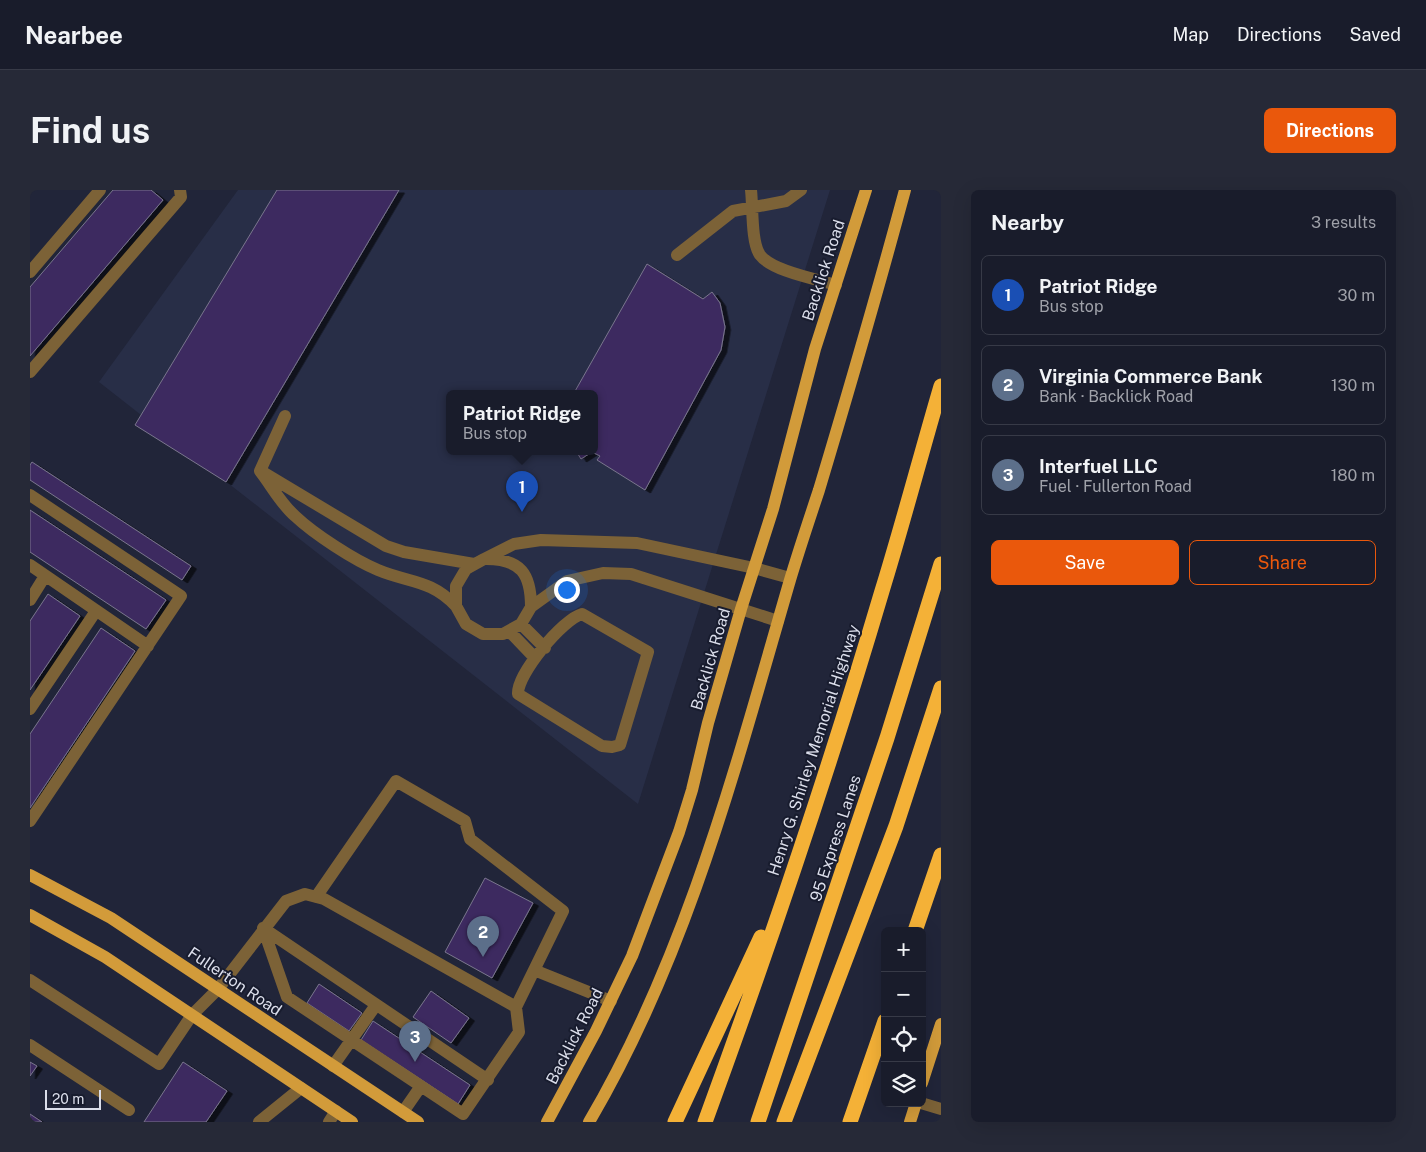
<!DOCTYPE html>
<html lang="en">
<head>
<meta charset="utf-8">
<style>
  :root { --surface:#191c2b; --page:#262937; --text:#f1f3f6; --muted:#9fa1a9; --line:#373a47; --accent:#ea580c }
  body { margin:0; font-family:"Public Sans",sans-serif; background:var(--page); color:var(--text) }
  .controls { position:absolute; right:15px; bottom:15px; display:grid; overflow:hidden; border-radius:8px; box-shadow:0 5px 20px #0002 }
  .controls button { width:45px; height:45px; display:grid; place-items:center; padding:0; border:0; border-bottom:1px solid var(--line); background:var(--surface); color:var(--text); font:25px sans-serif }
  .scale { position:absolute; left:15px; bottom:12px; width:56px; box-sizing:border-box; padding-left:5px; border:2px solid #dbdeeb; border-top:0; font-size:14px; line-height:18px; white-space:nowrap; color:#dbdeeb; -webkit-text-stroke:4px #181c2e; paint-order:stroke }
  .you { position:absolute; left:536px; top:399px; width:18px; height:18px; margin:-12px; border:4px solid #fff; border-radius:50%; background:#1a73e8; box-shadow:0 0 0 8px #1a73e833 }
  .badge { display:grid; place-items:center; width:32px; height:32px; border-radius:50%; background:var(--accent); color:#fff; font-size:16px; font-weight:700 }
  .pin { position:absolute; translate:-50% -41px; filter:drop-shadow(0 1px 2px #0008) }
  .pin::after { content:''; position:absolute; top:26px; width:18px; height:15px; background:inherit; clip-path:polygon(0 0,100% 0,50% 100%) }
  .popup { position:absolute; left:416px; top:200px; width:152px; height:65px; box-sizing:border-box; display:grid; place-content:center; border-radius:8px; background:var(--surface); filter:drop-shadow(0 1px 4px #0005); font-size:16px; white-space:nowrap; color:var(--muted) }
  .popup b { font-size:19px; color:var(--text) }
  .popup::after { content:''; position:absolute; left:50%; top:100%; margin-left:-10px; border:10px solid transparent; border-top-color:var(--surface) }
  .list { margin:0; padding:0; list-style:none }
  h2 { display:flex; justify-content:space-between; align-items:center; height:65px; margin:0; padding:0 20px; font-size:21px }
  h2 small { font-size:16px; font-weight:400; color:var(--muted) }
  .list li { display:grid; grid-template-columns:32px 1fr auto; gap:15px; align-items:center; box-sizing:border-box; height:80px; margin:0 10px 10px; padding:0 10px; border:1px solid var(--line); border-radius:8px }
  .list b { display:block; font-size:19px; white-space:nowrap }
  .list p { margin:0; font-size:16px; white-space:nowrap; color:var(--muted) }
  .list em { font-size:16px; font-style:normal; color:var(--muted) }
  .actions { display:flex; gap:10px; padding:15px 20px }
  .actions a { flex:1; padding:11px 0; border:1px solid var(--accent); border-radius:8px; text-align:center; font-size:18px; color:var(--accent) }
  .actions .main { background:var(--accent); color:#fff }
  .icon { flex:none; width:28px; height:28px; fill:none; stroke:currentColor; stroke-width:2; stroke-linecap:round; stroke-linejoin:round }
  .map { position:relative; flex:none; width:911px; height:932px; overflow:hidden; border-radius:8px }
  header { display:flex; align-items:center; gap:30px; box-sizing:border-box; height:70px; padding:0 25px; background:var(--surface); border-bottom:1px solid var(--line) }
  header strong { font-size:24px }
  nav { display:flex; gap:28px; margin-inline-start:auto; font-size:18px }
  .intro { display:flex; align-items:center; justify-content:space-between; box-sizing:border-box; height:120px; padding:0 30px }
  h1 { margin:0; font-size:35px }
  .button { padding:12px 22px; border-radius:8px; background:var(--accent); color:#fff; font-size:18px; font-weight:700 }
  main { display:flex; gap:30px; padding:0 30px }
  aside { flex:1; background:var(--surface); border-radius:8px; box-shadow:0 5px 20px #0002 }
  .map>svg:first-child { display:block }
  .built { fill:#282e47; fill-rule:evenodd }
  .building { fill:#3c2c61; stroke:#7a758d; filter:url(#shadow) }
  .lines { fill:none; stroke-linecap:round; stroke-linejoin:round }
  .minor { stroke:#7c6237; stroke-width:12 }
  .major { stroke:#d29b3a; stroke-width:12 }
  .highway { stroke:#f4b137; stroke-width:15 }
  .labels { text-anchor:middle; stroke-width:4; stroke-linejoin:round; paint-order:stroke }
  .street-label { font-size:16px; fill:#dbdeeb; stroke:#181c2e }
</style>
</head>
<body>
<header>
<strong>Nearbee</strong>
<nav><a>Map</a><a>Directions</a><a>Saved</a></nav>
</header>
<div class="intro"><h1>Find us</h1><a class="button">Directions</a></div>
<main>
<div class="map">
<svg width="911" height="932" viewBox="0 0 911 932">
  <defs>
    <filter id="shadow"><feDropShadow dx="5.5" dy="3" stdDeviation="0" flood-color="#0009"/></filter>
  </defs>
  <rect width="100%" height="100%" fill="#212539"/>
  <path class="built" d="M208 0H800L608 614 69 192ZM420 203H564V261H420Z"/>
  <path class="building" d="M83 0H121L133 10 0 166V97Z
    M247 0H369L196 292 105 235Z
    M617 74 673 109 682 102 690 113 695 137 691 160 615 300 567 270 570 266 562 262 551 269 546 261H564V203H544Z
    M2 272 161 376 152 390 0 290V275Z
    M0 320 136 410 116 439 0 362Z
    M18 404 50 426 0 500V431Z
    M71 438 105 461 0 618V544Z
    M455 688 503 713 462 788 415 762Z
    M289 794 332 823 319 841 277 813Z
    M401 801 439 828 421 853 383 827Z
    M343 831 440 895 428 914 331 850Z
    M0 872 7 876 0 886Z
    M153 872 197 901 176 932H114Z
    M0 924 12 932H0Z"/>
  <g class="lines">
    <path class="minor" d="M721 0C723 17 721 52 730 65 742 81 786 89 806 95
      M647 65 703 21 756 11 771 0
      M0 82 70 0
      M0 182 151 7 150 0
      M230 281C241 295 251 314 265 326 284 344 324 370 348 380 379 393 400 389 426 416
      M230 281 255 226
      M234 283 356 356 374 362 444 374
      M0 305 151 406 0 631
      M456 369C491 369 501 384 501 417
      M0 375 118 456
      M0 410 15 386
      M552 424 618 462 590 555 582 557 572 556 488 504C487 484 533 429 552 424Z
      M748 431 601 384 573 383 537 391 501 417 491 434 473 444H453L436 434 426 416V396L436 379 454 369 484 354 511 350 607 353 724 378 760 388
      M491 434 515 458
      M479 441 505 468
      M0 519 66 421
      M233 738 257 807 433 924 489 842 486 817
      M233 738 458 890
      M504 780 581 811
      M0 790 129 874 162 825 188 799 256 711 275 704 294 709 486 817 533 721 440 649 435 631 366 591 286 707
      M0 855 99 920
      M303 876 346 815
      M891 913 911 919
      M373 922 391 896
      M229 932 271 898
      M299 932 306 921"/>
    <path class="major" d="M0 685 81 728 388 932
      M0 725 75 767 322 932
      M892 893 911 834
      M517 932 566 841 602 766 649 642 662 600 678 533 711 419 743 319 785 159 836 0
      M559 932C658 764 706 575 760 390 769 360 779 330 789 300 819 200 848 100 875 0
      M880 932 886 913"/>
    <path class="highway" d="M885 741 911 665
      M645 932 731 747
      M675 932C739 757 799 580 852 401 873 333 891 264 911 196
      M728 932 857 548 911 374
      M754 932 866 636 911 498
      M820 932 855 831"/>
  </g>
  <g class="labels">
    <g class="street-label">
      <text transform="translate(793 80) rotate(-72)" y="6">Backlick Road</text>
      <text transform="translate(680 469) rotate(-74)" y="6">Backlick Road</text>
      <text transform="translate(783 560) rotate(-72)" y="6">Henry G. Shirley Memorial Highway</text>
      <text transform="translate(805 648) rotate(-72)" y="6">95 Express Lanes</text>
      <text transform="translate(205 791) rotate(34)" y="6">Fullerton Road</text>
      <text transform="translate(544 846) rotate(-63)" y="6">Backlick Road</text>
    </g>
  </g>
</svg>
<div class="controls">
<button>+</button>
<button>−</button>
<button><svg class="icon" aria-label="locate" viewBox="0 0 24 24"><circle cx="12" cy="12" r="6"/><path d="M12 2v4M12 18v4M2 12h4M18 12h4"/></svg></button>
<button><svg class="icon" aria-label="layers" viewBox="0 0 24 24"><path d="M12 4l9 5-9 5-9-5zM3 14l9 5 9-5"/></svg></button>
</div>
<div class="scale">20 m</div>
<div class="you"></div>
<div class="pin badge" style="left:492px;top:322px;background:#1a4fb4">1</div>
<div class="popup"><b>Patriot Ridge</b>Bus stop</div>
<div class="pin badge" style="left:453px;top:767px;background:#5c6f8a">2</div>
<div class="pin badge" style="left:385px;top:872px;background:#5c6f8a">3</div>
</div>
<aside>
<h2>Nearby<small>3 results</small></h2>
<ul class="list">
<li><span class="badge" style="background:#1a4fb4">1</span><div><b>Patriot Ridge</b><p>Bus stop</p></div><em>30 m</em></li>
<li><span class="badge" style="background:#5c6f8a">2</span><div><b>Virginia Commerce Bank</b><p>Bank · Backlick Road</p></div><em>130 m</em></li>
<li><span class="badge" style="background:#5c6f8a">3</span><div><b>Interfuel LLC</b><p>Fuel · Fullerton Road</p></div><em>180 m</em></li>
</ul>
<div class="actions"><a class="main">Save</a><a>Share</a></div>
</aside>
</main>
</body>
</html>
